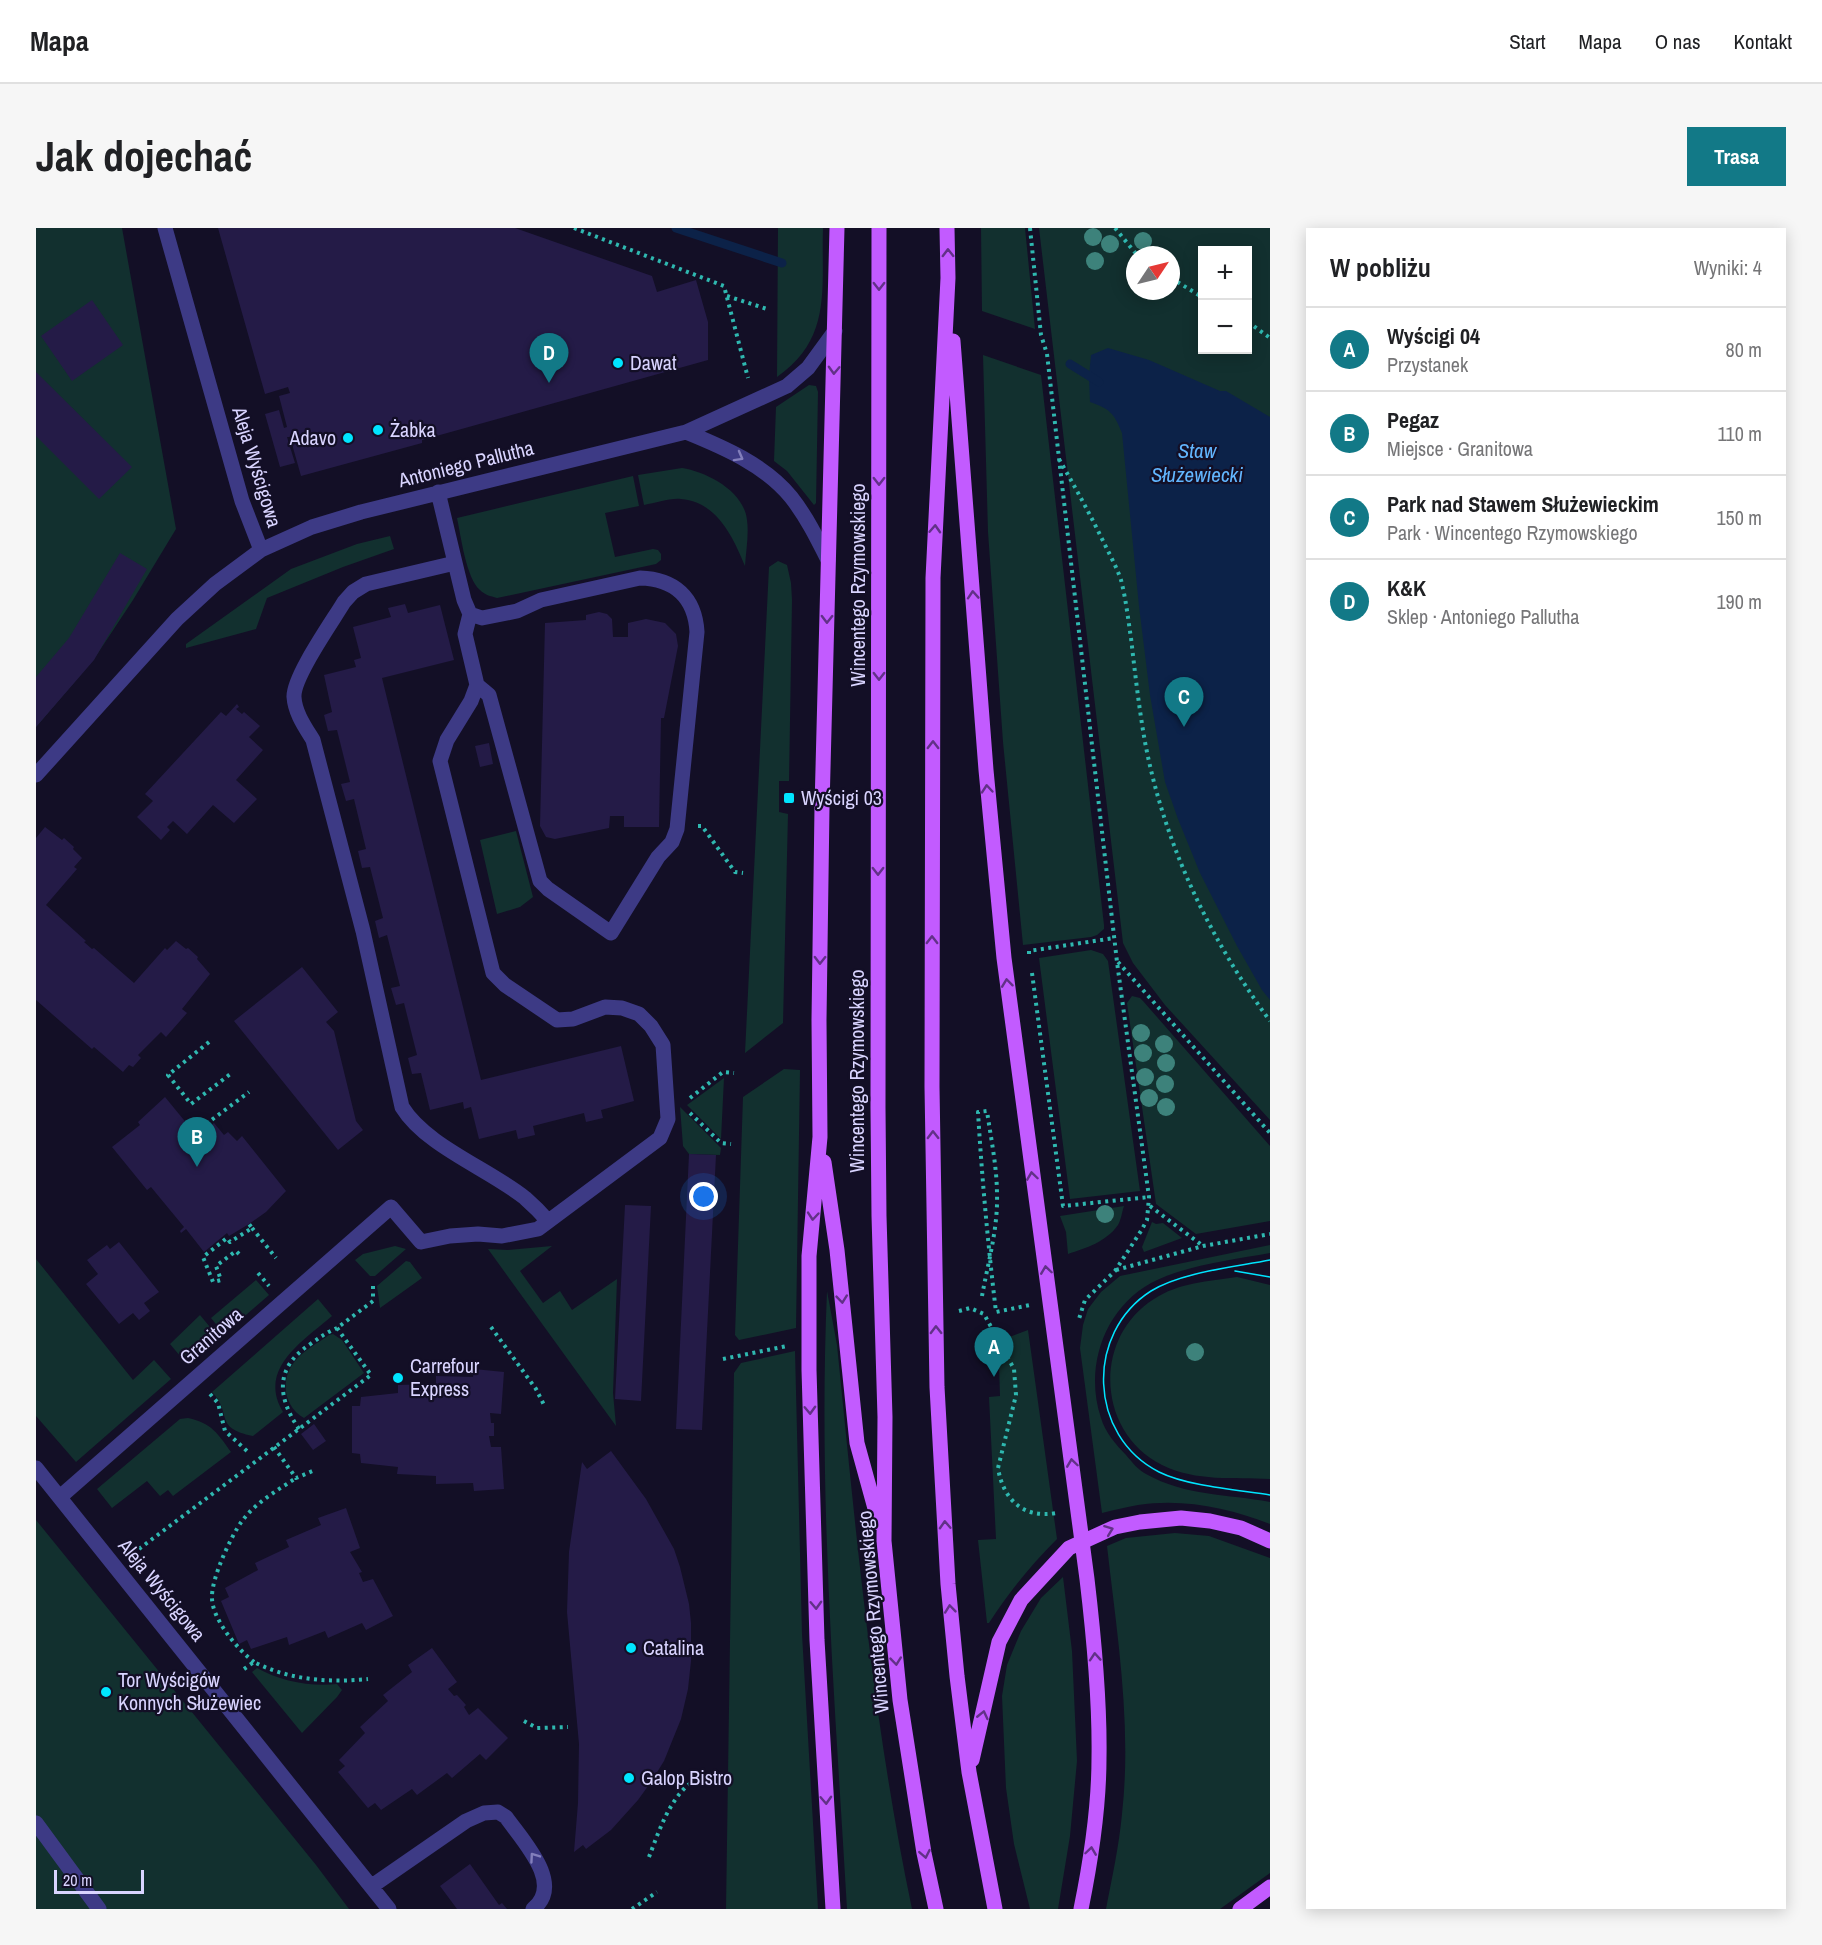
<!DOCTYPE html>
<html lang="pl">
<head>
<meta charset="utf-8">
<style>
  :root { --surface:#fff; --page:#f6f6f6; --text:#202124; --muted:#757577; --line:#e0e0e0; --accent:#127987 }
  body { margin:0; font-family:"Archivo Narrow",sans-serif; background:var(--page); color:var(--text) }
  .controls { position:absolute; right:18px; top:18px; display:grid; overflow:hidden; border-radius:0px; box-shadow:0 3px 15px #0003 }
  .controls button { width:54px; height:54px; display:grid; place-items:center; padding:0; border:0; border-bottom:2px solid var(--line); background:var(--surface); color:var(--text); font:30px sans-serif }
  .compass { position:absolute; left:1090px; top:18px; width:54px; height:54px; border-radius:50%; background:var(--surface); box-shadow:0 3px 15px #0003; rotate:55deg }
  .scale { position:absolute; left:18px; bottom:15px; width:90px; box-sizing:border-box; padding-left:6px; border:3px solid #d9d4ff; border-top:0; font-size:16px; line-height:21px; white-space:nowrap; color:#d9d4ff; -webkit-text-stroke:4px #130f26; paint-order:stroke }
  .you { position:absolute; left:668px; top:969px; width:21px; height:21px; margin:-15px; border:4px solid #fff; border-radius:50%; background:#1a73e8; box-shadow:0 0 0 9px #1a73e833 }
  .badge { display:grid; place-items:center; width:39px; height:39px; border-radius:50%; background:var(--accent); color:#fff; font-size:20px; font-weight:700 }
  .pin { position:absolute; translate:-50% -50px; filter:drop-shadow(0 2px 3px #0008) }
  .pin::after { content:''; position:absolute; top:32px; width:21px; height:18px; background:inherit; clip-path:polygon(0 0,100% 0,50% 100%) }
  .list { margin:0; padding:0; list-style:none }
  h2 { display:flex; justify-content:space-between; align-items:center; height:78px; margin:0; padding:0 24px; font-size:26px }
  h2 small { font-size:20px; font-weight:400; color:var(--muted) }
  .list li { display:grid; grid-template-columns:39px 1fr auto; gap:18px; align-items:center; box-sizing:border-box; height:84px; padding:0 24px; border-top:2px solid var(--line) }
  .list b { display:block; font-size:22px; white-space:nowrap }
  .list p { margin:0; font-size:20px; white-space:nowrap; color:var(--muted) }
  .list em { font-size:20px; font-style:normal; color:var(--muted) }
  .map { position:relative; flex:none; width:1234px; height:1681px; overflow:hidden; border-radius:0px }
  header { display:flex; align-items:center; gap:36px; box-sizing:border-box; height:84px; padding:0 30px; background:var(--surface); border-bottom:2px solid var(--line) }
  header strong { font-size:28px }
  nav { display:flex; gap:33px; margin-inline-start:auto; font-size:21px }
  .intro { display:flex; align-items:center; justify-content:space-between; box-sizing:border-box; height:144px; padding:0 36px }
  h1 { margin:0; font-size:42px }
  .button { padding:15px 27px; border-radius:0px; background:var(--accent); color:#fff; font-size:21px; font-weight:700 }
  main { display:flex; gap:36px; padding:0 36px }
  aside { flex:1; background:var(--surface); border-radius:0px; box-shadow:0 3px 15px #0003 }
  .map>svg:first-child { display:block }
  .green { fill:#12302f; fill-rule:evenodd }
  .water { fill:#0c2248 }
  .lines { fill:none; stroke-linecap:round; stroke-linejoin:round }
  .stream { stroke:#0c2248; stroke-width:9 }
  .building { fill:#241b47 }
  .path { stroke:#2fb8b0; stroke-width:4; stroke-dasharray:3 4.5; stroke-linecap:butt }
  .minor { stroke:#3d3a85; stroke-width:15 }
  .major { stroke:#c25bff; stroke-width:15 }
  .tram { stroke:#00e5ff; stroke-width:1.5 }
  .tree { fill:#3d827b }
  .oneway { stroke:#623188 }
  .oneway2 { stroke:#837fbc }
  .poi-dot { fill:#00e5ff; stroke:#130f26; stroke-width:2 }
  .labels { text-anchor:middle; stroke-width:4.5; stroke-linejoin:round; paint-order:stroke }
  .poi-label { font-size:20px; fill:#d9d4ff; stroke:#130f26; text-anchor:start }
  .street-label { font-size:20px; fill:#d9d4ff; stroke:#130f26 }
  .water-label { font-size:21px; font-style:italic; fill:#62b6ff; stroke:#130f26 }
</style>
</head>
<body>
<header>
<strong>Mapa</strong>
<nav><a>Start</a><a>Mapa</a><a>O nas</a><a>Kontakt</a></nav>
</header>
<div class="intro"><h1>Jak dojechać</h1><a class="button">Trasa</a></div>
<main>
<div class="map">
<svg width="1234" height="1681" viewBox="0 0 1234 1681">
  <rect width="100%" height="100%" fill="#130f26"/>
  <path class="green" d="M0 0H86L140 301 97 372 58 431 0 499Z
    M742 0H787C785 59 797 110 741 149Z
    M945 0H989L999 101 946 83Z
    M1003 0H1234V892L1129 777 1097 735 1087 715ZM1166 22H1212V122H1166ZM1099 27H1135V63H1099Z
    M947 127 1005 147 1068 697V701L1061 707 1055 709 987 717 967 514 952 304Z
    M773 157 780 158 782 164 780 275 778 277 751 243 738 233 740 179Z
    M646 240C671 244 708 263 711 292 713 306 710 323 709 338 697 309 681 274 645 271 633 270 620 275 608 277L602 247Z
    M597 248 603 278 569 285 579 329 617 321 622 322 625 326V332L620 336 461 370C454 368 449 367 444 362 430 350 425 308 421 290Z
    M354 308 358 321 307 339 231 370 220 401 150 420V416L255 341 321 316Z
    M742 333 751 337 755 355 756 372 753 553H743V584L752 586 747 795 709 825 733 339Z
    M480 603 497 669 484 679 461 686 444 612Z
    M1055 722 1067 726 1072 733 1104 963 1034 971 1003 730Z
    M1096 768 1104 770 1107 773 1234 918V993L1160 1006 1120 976 1091 775Z
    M748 841 764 842 760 1100 703 1112 699 1107 707 869Z
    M688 850 685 911 651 877Z
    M644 879 685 920 684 927 653 926 647 918Z
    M1088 978C1086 984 1085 992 1082 997 1070 1014 1050 1020 1032 1026L1030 1004 1024 988Z
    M1116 994 1120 996 1127 995 1146 1010 1108 1024 1106 1019Z
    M1234 1017V1025C1196 1032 1149 1037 1115 1055 1068 1081 1048 1140 1065 1190 1069 1204 1080 1217 1090 1227 1096 1234 1102 1242 1110 1246 1149 1268 1192 1266 1234 1274V1296C1193 1280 1147 1270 1102 1277 1090 1279 1078 1282 1066 1285L1044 1120 1047 1097 1052 1081 1065 1064 1084 1048Z
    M359 1018 370 1021 339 1048H334L319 1032 327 1026Z
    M516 1018 484 1043 507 1075 524 1063 536 1082 581 1051 577 1165 580 1198 452 1021 472 1022Z
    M0 1031 97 1152 118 1132 135 1151 40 1234 0 1188Z
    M370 1033 374 1034 386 1050 344 1080 341 1058Z
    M1201 1049 1234 1057V1251C1197 1249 1161 1254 1126 1237 1061 1205 1056 1110 1118 1071 1142 1055 1173 1053 1201 1049Z
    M220 1052 233 1067 188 1106 175 1090Z
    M791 1063 801 1117C820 1305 837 1495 876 1681H811C799 1475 782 1270 791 1063Z
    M282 1071 296 1088C267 1113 221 1141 247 1184L217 1208C177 1200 197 1186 176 1164Z
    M164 1087 183 1110 154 1136 150 1135 134 1116Z
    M992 1102 1021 1311C995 1337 973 1364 953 1395H951L942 1312 960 1311 953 1169 964 1168 963 1137H952L949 1127 955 1116Z
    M297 1106 306 1112 328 1145 268 1190C247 1178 244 1151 259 1133 268 1122 282 1115 293 1107Z
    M759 1123 766 1406 782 1681H690L698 1145 705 1135Z
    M152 1190C176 1195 182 1206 195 1224L137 1268 132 1262 124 1268 111 1253 76 1280 61 1261 144 1191Z
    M0 1292 280 1637 313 1681H0Z
    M1139 1305 1173 1308 1234 1330V1645L1184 1681H1070C1076 1650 1083 1618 1086 1586 1096 1497 1081 1406 1071 1318L1090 1310Z
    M1027 1349 1036 1423 1041 1533 1034 1608 1022 1681H994L978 1616 970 1560 966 1468 971 1437 985 1403 1005 1370Z
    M221 1440C244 1453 274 1459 301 1456L306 1462 301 1469 266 1505 216 1444Z"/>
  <path class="water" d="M1072 120 1113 132 1184 163H1190L1234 189V772L1226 762 1201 718 1164 645 1142 591 1129 554 1114 467 1103 378 1086 205C1078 185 1074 181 1054 174L1053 148 1055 127Z"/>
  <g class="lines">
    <path class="stream" d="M640 0 746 35
      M1034 136 1063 154"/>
  </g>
  <path class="building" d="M182 0H479L616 48 621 64 660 52 672 94V132L386 212V215L265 248 254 209H251L259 235 244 239 229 186 243 182 248 200 251 199 243 168 254 165 252 159 229 166Z
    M56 72 87 117 36 153 5 108Z
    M0 144 96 239 63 271 0 208Z
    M84 325 111 341 58 432 0 499V449L33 410Z
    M369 376 372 385 404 377 418 432 346 450 445 852 585 818 598 873 565 882 567 890 550 894 548 885 497 898 499 907 482 911 480 902 443 911 435 879 428 881 427 874 394 882 385 845 376 846 372 830 381 827 368 775 360 777 355 760 364 758 351 707 343 710 339 693 347 690 334 639 326 640 322 623 330 621 318 571 310 573 305 556 314 554 301 502 292 503 288 487 296 484 288 447 320 439 318 432 325 430 317 399 355 389 352 380Z
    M563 384 571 386 576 391 577 409H592V395L610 391 629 395 640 406 642 418 628 490H625L623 599H588V588H574L573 600 519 611 510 609 504 598 509 395 550 392V387Z
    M201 476 203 479 200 481 206 486 208 484 224 498 213 509 227 522 200 552 221 571 198 595 177 577 151 606 137 593 131 599 134 602 125 612 101 589 117 573 109 566 185 484 190 488Z
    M453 515 457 536 444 539 439 518Z
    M9 599 26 612 28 610 38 619 37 621 46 630 38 639 41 641 10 677 50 713 48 714 56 721 58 720 98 755 129 720 131 722 140 713 150 721 152 720 162 729 161 731 174 746 146 781 151 785 130 809 125 804 102 827 105 830 97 839 93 837 87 844 58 819 56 821 0 772V610Z
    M266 739 302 784 290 794 298 803 320 893 327 902 302 922 198 793Z
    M129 869 161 908 178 895 188 907 192 904 201 913 206 908 250 963 230 984 213 996 193 1008 191 1005 168 1024 150 1001 145 1005 144 1003 148 999 115 959 111 962 76 919 104 897 102 894Z
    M653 926 680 927 666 1202 640 1201Z
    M589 977 615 978 605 1173 579 1171Z
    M83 1014 123 1064 108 1075 114 1083 103 1092 97 1085 83 1096 50 1056 62 1046 51 1032 71 1017 74 1021Z
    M438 1141 468 1144 465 1186 454 1185 455 1195H458V1208H453L455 1219H465L468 1261 438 1263 437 1255 400 1256V1248L361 1246 362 1239 325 1235 324 1226 316 1225V1178H324L325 1169 362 1165V1157L400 1156V1148L437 1149Z
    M278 1196 290 1213 277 1222 265 1206Z
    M575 1223 610 1271 638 1321 644 1339 653 1376 655 1395V1433L652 1461 645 1491 628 1533 615 1554 602 1572 575 1602 550 1621 547 1617 538 1624 542 1575 543 1516 531 1384 533 1324 546 1234 551 1241Z
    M310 1280 324 1320 314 1324 326 1344 323 1345 327 1354 337 1351 357 1388 330 1402 326 1395 292 1410 289 1403 253 1417 251 1409 215 1421 211 1412 203 1416 185 1373 193 1369 189 1360 222 1342 219 1335 253 1319 250 1312 285 1297 282 1290Z
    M396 1420 421 1454 412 1461 418 1468 421 1467 430 1477 428 1479 433 1487 442 1480 472 1510 450 1532 444 1526 416 1550 411 1545 381 1567 376 1561 345 1582 339 1575 332 1580 302 1544 309 1538 303 1532 329 1505 324 1499 352 1473 347 1467 376 1444 372 1437Z
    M434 1636 463 1677 466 1675 471 1681H421L404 1658Z"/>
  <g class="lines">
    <path class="path" d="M538 0 688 58 712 150
      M994 0 1005 107 1011 126 1081 734 1113 969 1111 992 1105 1003 1079 1043 1049 1072 1042 1094
      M1079 0 1101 27
      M1135 50 1166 69
      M691 68 731 81
      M1212 94 1234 110
      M1023 231C1039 259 1054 286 1068 315 1074 327 1081 340 1085 352 1090 371 1092 391 1095 410 1099 445 1103 480 1109 514 1128 615 1173 710 1234 793
      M662 598H666L699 644 707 645
      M993 726V723L1078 710
      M1082 734 1234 905
      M996 745 1027 978 1113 969
      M173 814 132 847 155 876 197 844
      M654 870 687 844 698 845
      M654 885 685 915 695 916
      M158 905 213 864
      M1114 978 1167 1018
      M216 1000 240 1030
      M203 1026 200 1023 180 1038 185 1052 177 1054 167 1029 191 1010 194 1014 216 1000 213 996
      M1080 1042 1167 1018 1234 1006
      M222 1045 233 1058
      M946 1068C952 1035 962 1000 961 967 961 939 955 911 951 883L942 884C946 951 952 1017 960 1084L994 1077
      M923 1083 934 1080 948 1086 978 1141 980 1167 962 1240C967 1271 987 1291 1020 1285
      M455 1099 500 1161 508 1177
      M687 1131 751 1118
      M174 1166 182 1175 189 1203 211 1223
      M263 1201C241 1169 239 1140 273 1117 283 1110 291 1104 301 1100
      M238 1219 260 1250 279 1242
      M103 1321 335 1147 301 1100 337 1073V1056
      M218 1434C202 1422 176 1391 176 1370 175 1351 195 1308 206 1293 220 1274 242 1262 260 1250
      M208 1441 218 1434C253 1452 293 1455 332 1451
      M488 1493 501 1500 532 1499
      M613 1629C625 1598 641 1546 681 1546
      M596 1681 621 1664"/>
    <path class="minor" d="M129 0 206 273 225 322
      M650 204C687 219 729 237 755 269 770 288 781 310 792 332
      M402 264 428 372 434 386 446 390 481 383 505 372 604 350C638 351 659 369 661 404L641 601 636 614 622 629 575 705 512 661 504 653 453 467 441 457
      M419 335 330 356 317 364 308 374C296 394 257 449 258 469 259 485 269 499 277 512L327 703 366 879C390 918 453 941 489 970 497 977 505 985 512 993
      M0 547 141 391 179 356 225 322 276 299 325 284 650 204 751 158 772 140 799 103
      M0 1240 353 1681
      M24 1269 355 979 385 1014 414 1008 442 1006 466 1008 502 1001 624 910 632 891 627 817 615 798 603 786 586 780 569 779 537 791 521 792 469 757 457 745 404 533 411 512 435 473 441 457 429 406 434 386
      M0 1595 63 1681
      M336 1658 430 1593 448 1585 462 1584 470 1589C486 1612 529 1656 497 1681"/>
    <path class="major" d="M843 0 842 880 843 988 849 1189 848 1313 864 1472 888 1625 900 1681
      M911 0 912 50 897 350 896 859 901 1159 912 1356 921 1448 933 1544 959 1681
      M917 113 950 542 968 730 1051 1351C1058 1410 1064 1470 1063 1530 1063 1581 1055 1632 1045 1681
      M788 934 801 1022 821 1215 843 1295
      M936 1532 963 1414 985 1372 1033 1320 1079 1299 1104 1294 1145 1290 1174 1293 1205 1300 1234 1313
      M797 1681 781 1412 773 1142V1028L784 909 783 792 786 579 801 0
      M1204 1681 1234 1659"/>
    <path class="tram" d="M1234 1032C1199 1039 1146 1044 1115 1063 1049 1105 1052 1208 1123 1244 1151 1258 1202 1262 1234 1267
      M1199 1043 1234 1049"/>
  </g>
  <g class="tree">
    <circle cx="1057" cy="9" r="9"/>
    <circle cx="1107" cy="13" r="9"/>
    <circle cx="1074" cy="16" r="9"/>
    <circle cx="1059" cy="33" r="9"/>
    <circle cx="1105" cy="805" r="9"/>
    <circle cx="1128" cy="816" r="9"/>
    <circle cx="1107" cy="825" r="9"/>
    <circle cx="1130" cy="835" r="9"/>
    <circle cx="1109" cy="849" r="9"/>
    <circle cx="1129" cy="856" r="9"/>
    <circle cx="1113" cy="870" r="9"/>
    <circle cx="1130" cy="879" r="9"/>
    <circle cx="1069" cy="986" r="9"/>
    <circle cx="1159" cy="1124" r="9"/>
  </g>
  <defs><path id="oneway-chevron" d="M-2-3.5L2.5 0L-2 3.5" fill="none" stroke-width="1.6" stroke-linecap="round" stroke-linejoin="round" transform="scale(1.5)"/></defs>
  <g class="oneway">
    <use href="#oneway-chevron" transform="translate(912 25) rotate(-91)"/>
    <use href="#oneway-chevron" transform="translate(843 58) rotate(90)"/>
    <use href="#oneway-chevron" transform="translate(798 142) rotate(92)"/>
    <use href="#oneway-chevron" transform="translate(843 253) rotate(90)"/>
    <use href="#oneway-chevron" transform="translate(899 301) rotate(-87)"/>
    <use href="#oneway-chevron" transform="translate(937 367) rotate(-94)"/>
    <use href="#oneway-chevron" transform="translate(791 391) rotate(91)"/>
    <use href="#oneway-chevron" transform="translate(843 448) rotate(90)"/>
    <use href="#oneway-chevron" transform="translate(897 517) rotate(-90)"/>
    <use href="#oneway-chevron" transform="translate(951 561) rotate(-95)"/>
    <use href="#oneway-chevron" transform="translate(842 643) rotate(90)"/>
    <use href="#oneway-chevron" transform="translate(896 712) rotate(-90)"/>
    <use href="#oneway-chevron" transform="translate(784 732) rotate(91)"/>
    <use href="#oneway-chevron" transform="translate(971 755) rotate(-97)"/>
    <use href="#oneway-chevron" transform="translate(897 907) rotate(-91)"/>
    <use href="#oneway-chevron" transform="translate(996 948) rotate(-98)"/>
    <use href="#oneway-chevron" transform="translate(777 988) rotate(95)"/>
    <use href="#oneway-chevron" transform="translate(1010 1042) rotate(-98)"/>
    <use href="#oneway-chevron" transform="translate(806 1071) rotate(84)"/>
    <use href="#oneway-chevron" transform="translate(900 1102) rotate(-91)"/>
    <use href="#oneway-chevron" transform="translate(774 1182) rotate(88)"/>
    <use href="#oneway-chevron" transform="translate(1036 1235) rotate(-98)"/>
    <use href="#oneway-chevron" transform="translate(909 1297) rotate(-93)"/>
    <use href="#oneway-chevron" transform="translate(1073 1302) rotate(-21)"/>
    <use href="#oneway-chevron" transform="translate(780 1377) rotate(88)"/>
    <use href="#oneway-chevron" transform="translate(914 1381) rotate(-96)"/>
    <use href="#oneway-chevron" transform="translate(1059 1429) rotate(-94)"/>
    <use href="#oneway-chevron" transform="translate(860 1433) rotate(84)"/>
    <use href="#oneway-chevron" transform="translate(947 1487) rotate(-77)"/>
    <use href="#oneway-chevron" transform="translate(790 1572) rotate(87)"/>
    <use href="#oneway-chevron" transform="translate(1055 1623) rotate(-82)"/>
    <use href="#oneway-chevron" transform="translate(889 1626) rotate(79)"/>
  </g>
  <g class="oneway2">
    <use href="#oneway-chevron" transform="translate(703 229) rotate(29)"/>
    <use href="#oneway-chevron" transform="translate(498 1629) rotate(-125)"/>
  </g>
  <g class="poi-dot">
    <circle cx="582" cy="135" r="6"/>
    <circle cx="342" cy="202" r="6"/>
    <circle cx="312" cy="210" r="6"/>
    <rect x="747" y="564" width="12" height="12" rx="3"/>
    <circle cx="362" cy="1150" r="6"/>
    <circle cx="595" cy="1420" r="6"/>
    <circle cx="70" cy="1464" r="6"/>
    <circle cx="593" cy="1550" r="6"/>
  </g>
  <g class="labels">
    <g class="poi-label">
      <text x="594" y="142">Dawat</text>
      <text x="354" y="209">Żabka</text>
      <text x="300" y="217" text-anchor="end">Adavo</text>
      <text x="765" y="577">Wyścigi 03</text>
      <text x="374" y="1145">Carrefour<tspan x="374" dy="23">Express</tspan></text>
      <text x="607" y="1427">Catalina</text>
      <text x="82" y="1459">Tor Wyścigów<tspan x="82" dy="23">Konnych Służewiec</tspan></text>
      <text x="605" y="1557">Galop Bistro</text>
    </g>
    <g class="street-label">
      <text transform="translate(430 236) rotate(-14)" y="7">Antoniego Pallutha</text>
      <text transform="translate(221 239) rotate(73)" y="7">Aleja Wyścigowa</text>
      <text transform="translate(822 357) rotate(-90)" y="7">Wincentego Rzymowskiego</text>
      <text transform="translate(821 843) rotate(-90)" y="7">Wincentego Rzymowskiego</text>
      <text transform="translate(175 1108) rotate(-41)" y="7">Granitowa</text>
      <text transform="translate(126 1362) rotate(51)" y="7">Aleja Wyścigowa</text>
      <text transform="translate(837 1384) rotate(-95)" y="7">Wincentego Rzymowskiego</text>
    </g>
    <g class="water-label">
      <text x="1161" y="230">Staw<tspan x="1161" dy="24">Służewiecki</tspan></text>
    </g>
  </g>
</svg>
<div class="controls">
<button>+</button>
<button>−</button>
</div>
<svg class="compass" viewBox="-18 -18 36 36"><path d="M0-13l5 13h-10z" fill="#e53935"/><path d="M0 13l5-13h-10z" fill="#757577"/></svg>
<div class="scale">20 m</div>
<div class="you"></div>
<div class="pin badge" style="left:958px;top:1149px">A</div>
<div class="pin badge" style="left:161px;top:939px">B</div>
<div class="pin badge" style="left:1148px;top:499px">C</div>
<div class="pin badge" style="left:513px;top:155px">D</div>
</div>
<aside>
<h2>W pobliżu<small>Wyniki: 4</small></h2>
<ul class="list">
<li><span class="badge">A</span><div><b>Wyścigi 04</b><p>Przystanek</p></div><em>80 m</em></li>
<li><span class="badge">B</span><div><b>Pegaz</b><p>Miejsce · Granitowa</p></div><em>110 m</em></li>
<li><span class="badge">C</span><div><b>Park nad Stawem Służewieckim</b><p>Park · Wincentego Rzymowskiego</p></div><em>150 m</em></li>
<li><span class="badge">D</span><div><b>K&amp;K</b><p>Sklep · Antoniego Pallutha</p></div><em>190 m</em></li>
</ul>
</aside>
</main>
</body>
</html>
